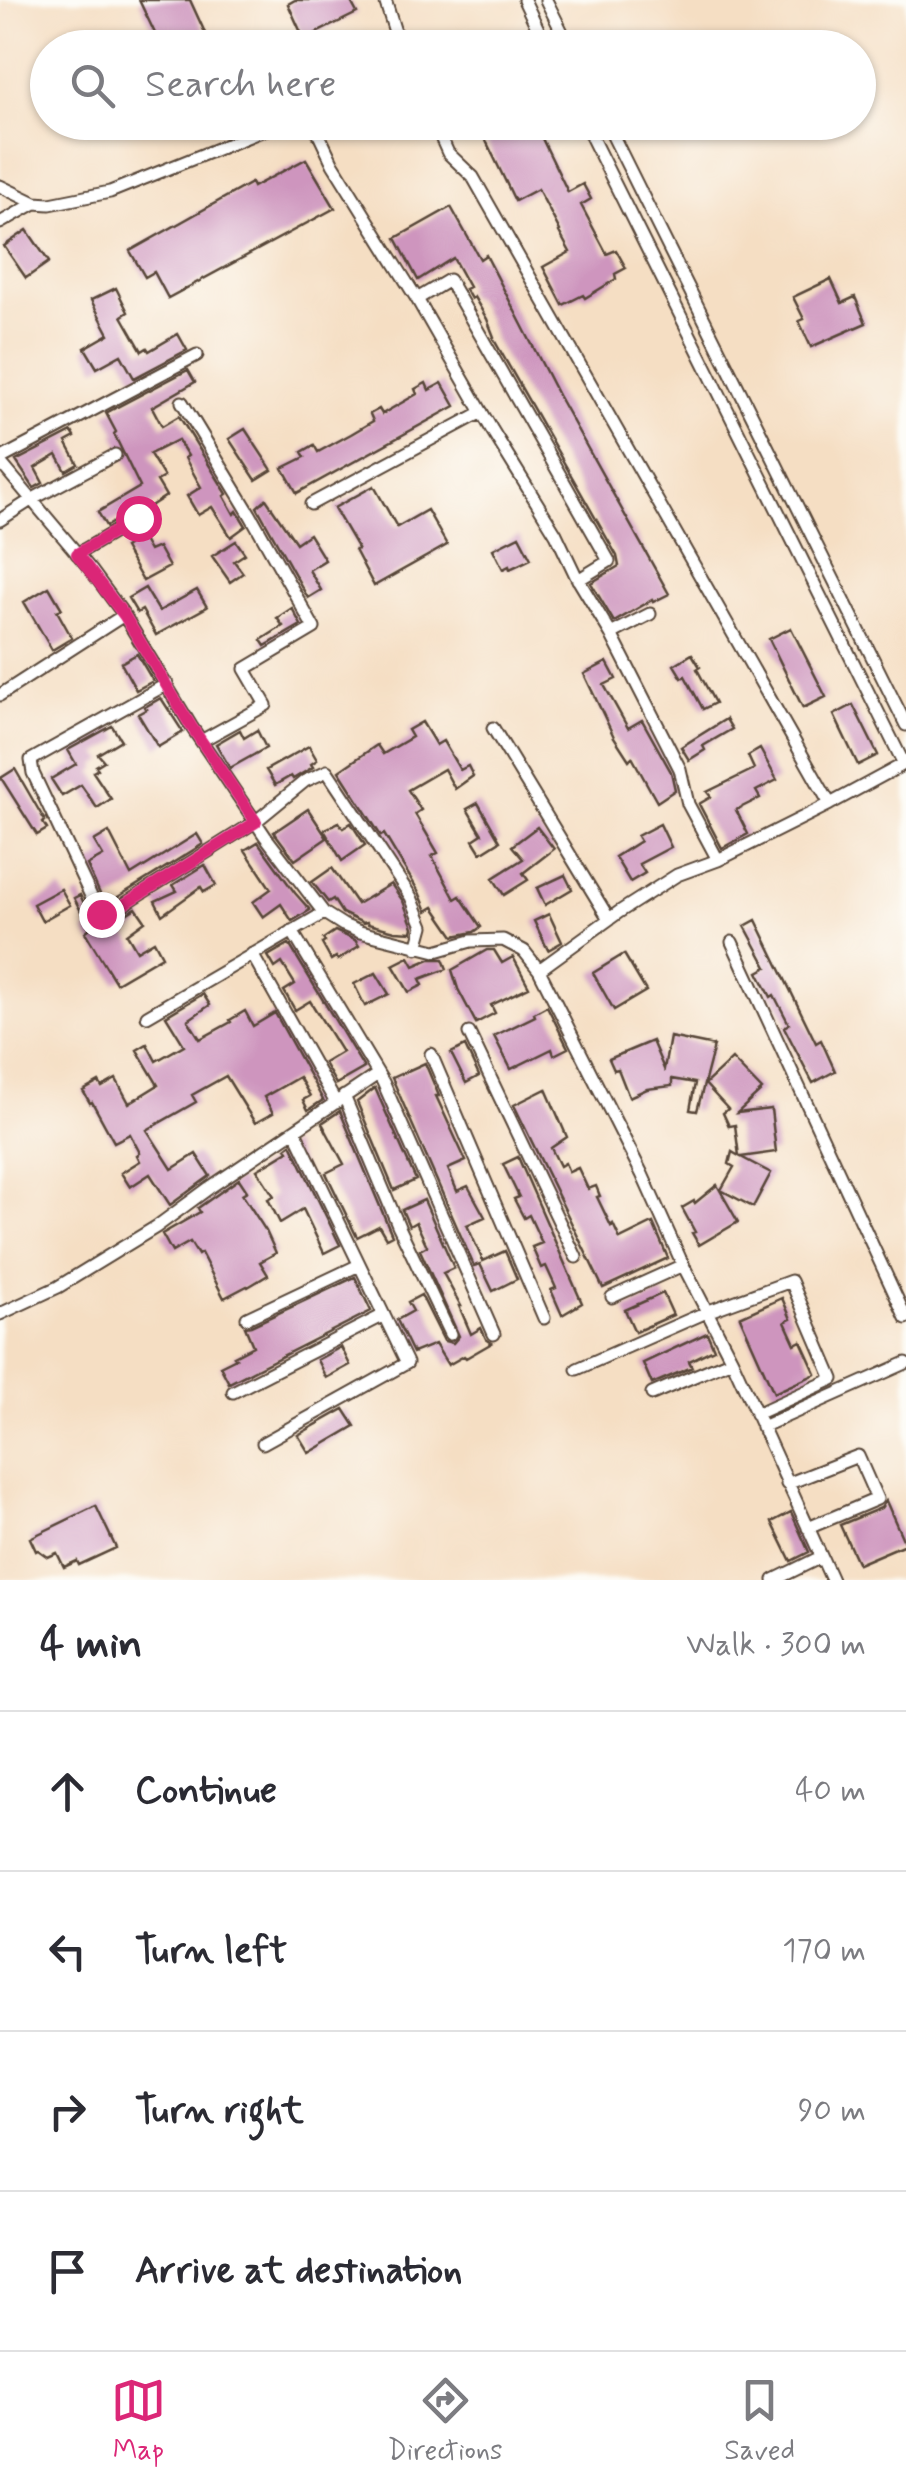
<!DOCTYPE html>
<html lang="en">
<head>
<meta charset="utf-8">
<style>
  :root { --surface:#fff; --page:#f2f2f3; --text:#2b2b33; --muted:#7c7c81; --line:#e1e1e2; --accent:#db2777 }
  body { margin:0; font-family:Mynerve,sans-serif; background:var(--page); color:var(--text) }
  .stop { position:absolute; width:30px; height:30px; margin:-22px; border:8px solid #db2777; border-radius:50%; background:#fff }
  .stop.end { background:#db2777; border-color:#fff; box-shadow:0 2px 10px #0008 }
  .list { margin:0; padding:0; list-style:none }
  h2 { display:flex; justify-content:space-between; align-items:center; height:130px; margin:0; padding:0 40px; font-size:42px }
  h2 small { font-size:32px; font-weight:400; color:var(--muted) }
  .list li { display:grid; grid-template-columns:65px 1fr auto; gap:30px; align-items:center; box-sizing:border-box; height:160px; padding:0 40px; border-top:2px solid var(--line) }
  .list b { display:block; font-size:38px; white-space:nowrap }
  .list em { font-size:32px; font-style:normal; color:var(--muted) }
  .icon { flex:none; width:55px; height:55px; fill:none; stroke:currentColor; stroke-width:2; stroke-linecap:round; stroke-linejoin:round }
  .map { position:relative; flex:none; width:906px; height:1580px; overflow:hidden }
  .search { position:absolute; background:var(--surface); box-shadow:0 2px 8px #0004; left:30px; right:30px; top:30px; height:110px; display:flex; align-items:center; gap:25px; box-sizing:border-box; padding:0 35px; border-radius:55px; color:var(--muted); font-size:38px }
  .sheet { height:770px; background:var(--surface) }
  nav { display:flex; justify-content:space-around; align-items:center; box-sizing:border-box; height:140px; border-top:2px solid var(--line); background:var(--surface); font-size:28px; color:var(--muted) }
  nav a { display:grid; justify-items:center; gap:5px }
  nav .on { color:var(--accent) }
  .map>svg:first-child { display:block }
  .building { fill:#ce95be }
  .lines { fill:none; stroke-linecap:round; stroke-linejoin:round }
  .street-casing { stroke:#574537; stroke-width:15 }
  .street { stroke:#fff; stroke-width:11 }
  .route { stroke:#db2777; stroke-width:12 }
</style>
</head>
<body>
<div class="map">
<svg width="906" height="1580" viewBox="0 0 906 1580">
  <rect width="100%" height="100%" fill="#fdfcf7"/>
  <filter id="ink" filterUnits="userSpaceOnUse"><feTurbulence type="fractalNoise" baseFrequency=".01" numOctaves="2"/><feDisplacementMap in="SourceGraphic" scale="20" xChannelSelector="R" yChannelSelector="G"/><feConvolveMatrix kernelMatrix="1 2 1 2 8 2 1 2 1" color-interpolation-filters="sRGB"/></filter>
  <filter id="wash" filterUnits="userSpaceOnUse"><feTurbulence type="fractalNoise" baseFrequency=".0048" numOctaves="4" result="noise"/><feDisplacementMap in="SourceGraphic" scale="40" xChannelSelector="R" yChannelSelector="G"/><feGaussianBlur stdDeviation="2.25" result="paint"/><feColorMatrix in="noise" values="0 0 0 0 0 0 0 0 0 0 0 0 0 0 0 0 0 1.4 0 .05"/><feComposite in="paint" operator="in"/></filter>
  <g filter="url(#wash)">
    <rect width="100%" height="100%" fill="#f5dec3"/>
    <g id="blocks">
      <path class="building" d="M139 0H190L212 48H162Z
        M295 0H350L357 13 304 39 288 4Z
        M477 122H534L568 192 583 184 591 199 581 205 607 254 616 250 626 268 615 274 616 279 585 298 583 295 563 305 543 267 570 252 559 232 560 231 538 189 515 201Z
        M306 159 335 208 168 298 154 272 145 277 130 251 251 183 253 187Z
        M451 207 480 259 486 255 558 395 669 594 653 602 652 600 614 622 591 583 619 566 617 556 493 338 494 337 487 319 474 297 471 299 467 292 465 289 469 287 453 258 418 280 396 238Z
        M27 230 49 262 26 278 4 246Z
        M831 279 842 303 855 297 866 323 811 347 799 321 804 319 793 297Z
        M116 288 128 312 122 316 142 351 147 348 149 351 178 334 187 350 134 378 121 355 97 368 85 348 109 334 91 300Z
        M188 370 195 382 152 407 162 426 179 416 227 494 224 496 234 514 237 511 246 526 231 537 212 507 198 515 187 496 201 487 185 458 188 456 178 440 150 454 164 477 157 481 166 496 149 507 152 511 147 515 143 510 137 509 106 526 98 512 140 487 114 434 116 432 106 413Z
        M426 383 429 390 442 383 455 406 297 493 283 468 305 457 302 452 314 445 318 452 351 434 373 421 370 414 379 409 382 414 417 394 415 389Z
        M245 429 272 470 256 480 229 439Z
        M72 432 75 437 66 442 78 464 66 471 57 455 35 468 43 483 34 488 16 461Z
        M374 486 397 527 427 510 447 545 374 586 355 550 358 549 334 508Z
        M266 499 296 543 309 534 325 560 309 570 321 590 308 598 257 507Z
        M137 530 149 551 158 547 169 567 143 581 124 548 127 546 122 538Z
        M519 536 531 559 510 569 509 566 503 569 493 549Z
        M236 541 245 554 234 561 243 573 230 582 212 556Z
        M49 587 62 609 57 611 72 638 52 650 24 602Z
        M145 588 159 611 197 590 207 607 156 635 142 610 137 613 128 598Z
        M292 608 301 625 265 646 261 640 283 626 277 618Z
        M791 628 826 697 803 708 769 639Z
        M137 654 153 681 136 690 121 663Z
        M692 654 700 667 697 669 715 703 703 709 685 676 682 678 674 665Z
        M607 662 616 679 604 685 628 728 642 720 671 772 675 790 657 802 632 757 629 760 614 737 584 674Z
        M161 698 183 732 158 747 138 714 147 709 145 707Z
        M853 705 878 755 858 765 834 715Z
        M726 719 732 729 703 746 705 750 689 760 681 747Z
        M422 722 436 745 443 741 460 770 468 766 473 776 455 789 444 769 408 790 421 810 415 814 438 853 432 856 455 899 460 896 481 927 474 932 454 936 434 907 427 911 419 892 384 834 381 836 339 771 377 745 383 754 412 737 408 730Z
        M112 726 121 740 98 754 104 761 96 766 98 769 93 772 111 799 97 808 81 785 62 796 51 779 76 764 68 750Z
        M240 730 244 738 257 730 266 748 230 768 216 744Z
        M309 746 317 760 311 764 313 767 293 779 291 776 275 785 266 770Z
        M760 749 777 780 756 791 760 798 736 810 748 834 722 848 699 804 711 797 707 792 754 769 748 756Z
        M15 769 45 821 43 823 47 829 37 835 1 778Z
        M478 803 500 841 481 853 473 840 482 834 467 809Z
        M308 809 327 838 295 860 274 832Z
        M339 822 343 828 351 823 365 845 342 861 324 830Z
        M660 824 671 847 639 864 645 873 630 882 615 857 640 841 637 836Z
        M537 827 554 849 523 873 528 880 504 895 493 878 523 859 512 846Z
        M109 832 131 875 197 834 203 844 105 905 87 865 103 856 94 841Z
        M258 842 295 893 310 910 292 921 281 904 263 917 253 902 271 889 245 850Z
        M205 865 216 885 204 892 201 887 162 915 155 901 177 891 173 885Z
        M332 868 357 904 391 884 403 901 413 927 412 932 395 931 368 924 367 922 363 923 342 913 333 899 328 902 312 882Z
        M565 875 572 889 545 905 537 888Z
        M61 889 70 905 42 921 33 904Z
        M80 895 90 916 98 924 111 923 136 908 145 921 127 934 137 951 154 941 162 956 116 983 85 932 90 928 74 898Z
        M549 914 562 942 548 950 534 921Z
        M756 920 816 1043 821 1040 835 1071 813 1083 784 1027 789 1024 774 995 771 997 758 972 767 967 745 926Z
        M335 931 355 940 359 946 338 960 336 957 331 960 322 944 325 942 323 939Z
        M289 944 364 1068 336 1084 324 1063 342 1052 310 1001 295 1010 284 991 295 984 282 963 275 968 268 956Z
        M487 950H494L502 963 513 957 529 987 491 1005 495 1013 476 1023 458 989 452 970Z
        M624 954 646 991 614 1010 593 973Z
        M409 957 414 966 430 959H443L447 969 420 979 423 985 409 992 393 965Z
        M376 973 389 994 365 1006 354 984Z
        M203 994 210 1005 188 1020 200 1039 231 1022 230 1020 245 1011 253 1026 275 1013 323 1100 308 1110 303 1100 310 1096 299 1077 264 1097 273 1113 255 1123 226 1076 192 1095 196 1102 147 1130 172 1169 196 1154 210 1176 170 1205 150 1174 130 1187 121 1173 140 1161 137 1155 140 1153 130 1134 114 1142 92 1102 90 1103 83 1091 99 1082 102 1087 116 1079 129 1103 158 1085 137 1050 147 1044 156 1061 184 1045 166 1016Z
        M547 1006 568 1048 554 1055 552 1049 511 1069 494 1036 535 1016 534 1013Z
        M670 1037 714 1046 697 1111 690 1110 695 1083 672 1079V1086L647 1089 629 1097 618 1069 614 1070 609 1059 652 1041 664 1069Z
        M465 1046 479 1076 466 1083 451 1053Z
        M732 1059 762 1090 737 1113 771 1109 776 1152 741 1157 771 1173 753 1207 721 1190 734 1167 729 1164 732 1152 739 1156 735 1125 729 1126 723 1113 728 1109 705 1084Z
        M425 1063 439 1096H436L466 1161 448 1169 457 1191 468 1186 485 1217 467 1225 483 1261 505 1251 517 1279 493 1291 480 1264 474 1266 392 1078Z
        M375 1088 416 1180 394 1190 357 1102Z
        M546 1089 567 1137 551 1148 560 1166 565 1163 569 1172 578 1168 588 1189 596 1186 600 1196 597 1197 611 1226 613 1224 620 1239 653 1223 668 1258 603 1288 514 1105Z
        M340 1111 392 1235 386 1238 379 1226 357 1237 326 1173 344 1164 322 1123Z
        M291 1144 340 1245 324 1253 303 1209 280 1223 268 1199 274 1196 257 1170 288 1151 286 1148Z
        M518 1157 582 1303 562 1315 551 1290 556 1288 546 1266 541 1268 532 1247 542 1243 529 1215 524 1218 514 1199 519 1197 503 1164Z
        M239 1179 247 1191 242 1194 266 1231 276 1253 260 1262 268 1275 248 1287 247 1286 224 1298 201 1253 198 1255 190 1242 172 1252 162 1234 200 1212 198 1208Z
        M717 1185 738 1222 699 1245 692 1233 695 1232 682 1208 694 1201 695 1203Z
        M424 1200 454 1268 443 1273 461 1306H459L471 1334 481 1328 486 1339 492 1343 466 1358 464 1356 448 1365 435 1344 413 1353 397 1320 413 1311 408 1302 421 1295 444 1341 453 1343 459 1336 420 1250 427 1246 416 1222 409 1226 402 1210Z
        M355 1277 371 1311 229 1383 220 1366 236 1358 234 1356 253 1346 245 1327 251 1326Z
        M663 1293 673 1315 635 1332 625 1310Z
        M782 1298 791 1319 785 1322 795 1344 801 1341 816 1374 774 1393 740 1317Z
        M707 1333 714 1349 689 1361 692 1367 652 1384 643 1363Z
        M341 1347 350 1365 326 1378 317 1360Z
        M344 1409 355 1426 309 1453 298 1435Z
        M886 1501 905 1544 858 1564 840 1525 881 1508Z
        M96 1506 116 1548 79 1565 77 1561 64 1567 57 1553 48 1557 38 1550 36 1551 30 1538Z
        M791 1512 809 1552 791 1561 772 1522Z"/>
    </g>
  </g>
  <g filter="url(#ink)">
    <use href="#blocks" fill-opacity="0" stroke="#574537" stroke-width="2.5"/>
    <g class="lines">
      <g class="street-casing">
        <path id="street" d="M385 0 400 48
          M524 0 547 48
          M546 0 570 48
          M313 122 333 164 417 299 492 430 556 534 576 576 611 634
          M434 122 448 153 473 177 830 804
          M584 122 904 764 830 804 718 860 688 804 680 769 611 634 650 614
          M606 122 906 725
          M0 186 35 203 50 204 110 192 284 122
          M0 223 35 203
          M417 299 449 280 609 561 578 580
          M182 402 250 514 314 628 245 669 266 705 201 741
          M0 459 197 355
          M0 462 91 570 124 615 191 726 265 836 324 913 343 925 360 932 436 951 471 941 503 940 524 951 539 970 642 1174 683 1265 732 1360 832 1580
          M311 504 482 412
          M0 520 31 500 115 455
          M77 554 138 518
          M167 684 31 760 33 773 98 911 101 915H107L255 822 305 781 327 771 411 897 423 926 417 948
          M0 695 124 615
          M493 728 609 919
          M292 931 383 1082 494 1334
          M732 942 906 1318
          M252 954 336 1103
          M539 970 619 912 677 875 718 860
          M147 1016 324 913
          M469 1033 576 1257
          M431 1054 544 1318
          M344 1096 399 1227 450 1334
          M612 1297 683 1265
          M0 1314 58 1287 156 1227 209 1188 378 1074
          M247 1318 359 1265
          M577 1369 709 1311 791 1281 833 1379 756 1414
          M233 1392 384 1315
          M652 1394 732 1360
          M762 1427 906 1363
          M263 1443 407 1363 295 1131
          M787 1484 858 1456 877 1499 808 1528
          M774 1580 821 1557"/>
      </g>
      <use href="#street" class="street"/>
    </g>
  </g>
  <g class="lines" filter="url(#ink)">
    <path class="route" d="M101 914 107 915 256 822 191 726 124 615 77 554 138 518"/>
  </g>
</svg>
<div class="stop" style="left:138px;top:518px"></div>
<div class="stop end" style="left:101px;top:914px"></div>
<div class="search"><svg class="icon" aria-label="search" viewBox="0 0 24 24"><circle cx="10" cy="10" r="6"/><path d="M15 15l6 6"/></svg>Search here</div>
</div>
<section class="sheet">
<h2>4 min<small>Walk · 300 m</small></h2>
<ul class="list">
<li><svg class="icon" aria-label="ahead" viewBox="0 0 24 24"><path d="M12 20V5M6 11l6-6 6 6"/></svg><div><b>Continue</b></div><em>40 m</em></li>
<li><svg class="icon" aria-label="left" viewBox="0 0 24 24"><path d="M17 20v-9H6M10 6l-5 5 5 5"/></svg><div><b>Turn left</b></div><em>170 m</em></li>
<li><svg class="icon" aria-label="right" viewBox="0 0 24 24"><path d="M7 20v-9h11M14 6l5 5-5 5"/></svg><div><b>Turn right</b></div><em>90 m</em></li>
<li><svg class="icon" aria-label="arrive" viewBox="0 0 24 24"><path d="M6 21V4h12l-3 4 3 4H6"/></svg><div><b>Arrive at destination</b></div></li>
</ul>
</section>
<nav>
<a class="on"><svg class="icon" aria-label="map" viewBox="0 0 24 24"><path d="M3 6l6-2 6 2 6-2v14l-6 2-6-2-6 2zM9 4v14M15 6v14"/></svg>Map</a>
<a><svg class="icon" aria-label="directions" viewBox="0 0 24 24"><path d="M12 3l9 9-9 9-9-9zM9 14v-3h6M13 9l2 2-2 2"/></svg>Directions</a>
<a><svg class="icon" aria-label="saved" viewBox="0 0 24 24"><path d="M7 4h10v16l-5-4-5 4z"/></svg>Saved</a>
</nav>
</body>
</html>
